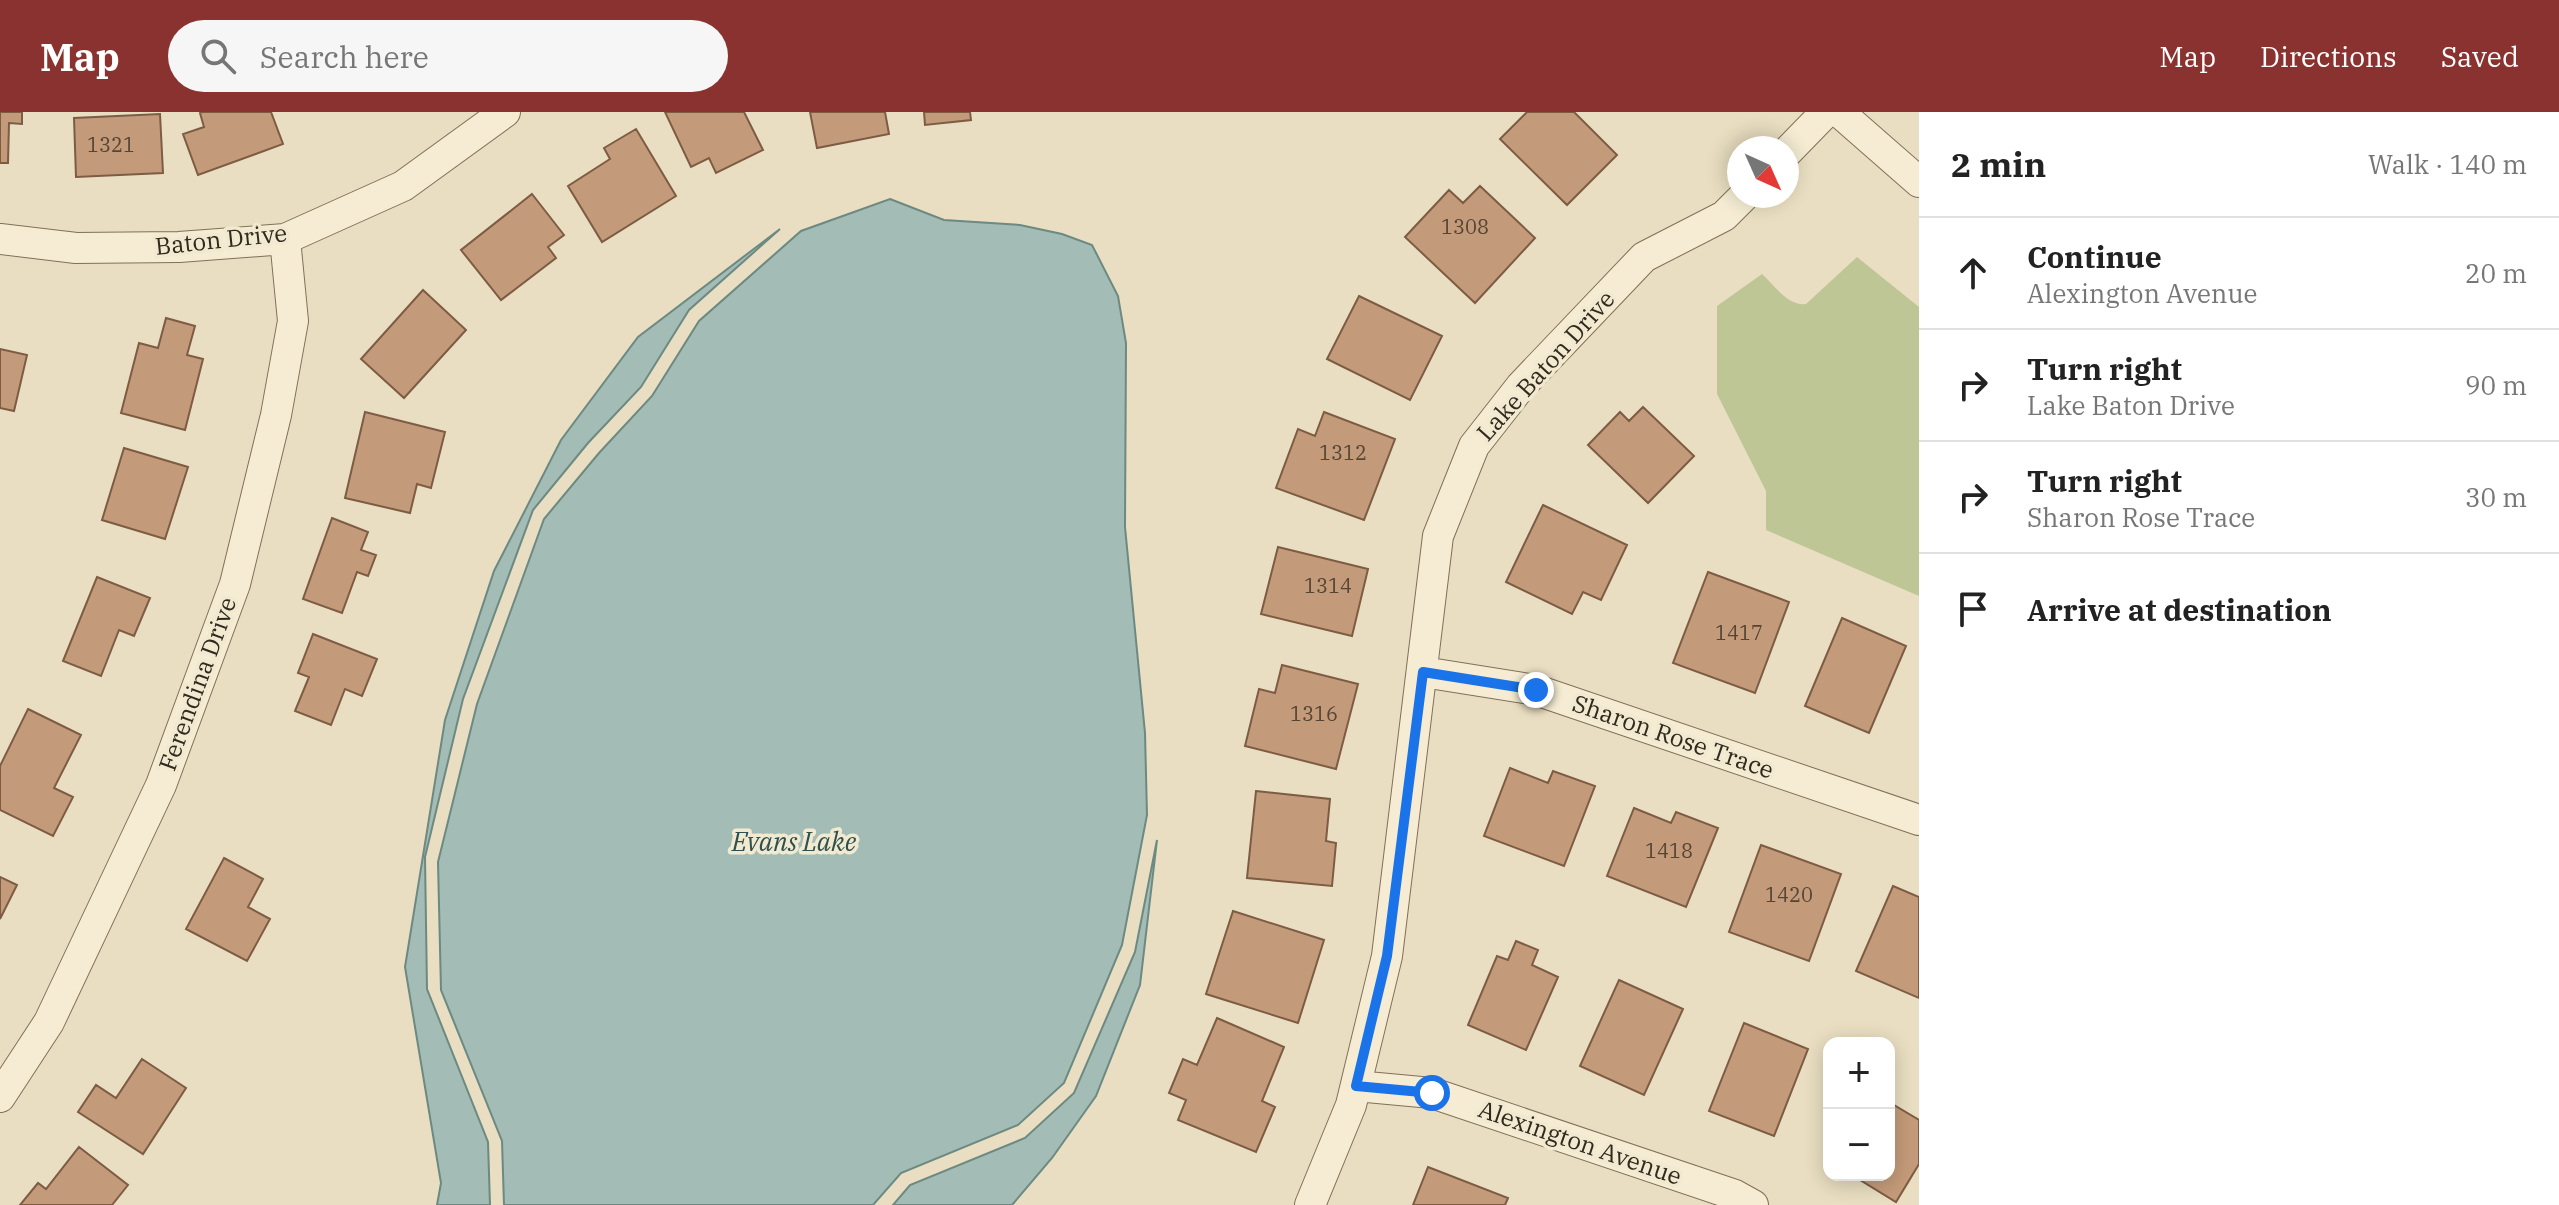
<!DOCTYPE html>
<html lang="en">
<head>
<meta charset="utf-8">
<style>
  :root { --surface:#fff; --page:#f6f6f6; --text:#222; --muted:#767676; --line:#e0e0e0; --accent:#8a3230 }
  body { margin:0; font-family:"IBM Plex Serif",serif; background:var(--page); color:var(--text) }
  .controls { position:absolute; right:24px; bottom:24px; display:grid; overflow:hidden; border-radius:16px; box-shadow:0 4px 20px #0003 }
  .controls button { width:72px; height:72px; display:grid; place-items:center; padding:0; border:0; border-bottom:2px solid var(--line); background:var(--surface); color:var(--text); font:40px sans-serif }
  .compass { position:absolute; left:1727px; top:24px; width:72px; height:72px; border-radius:50%; background:var(--surface); box-shadow:0 4px 20px #0003; rotate:135deg }
  .stop { position:absolute; width:24px; height:24px; margin:-18px; border:6px solid #1a73e8; border-radius:50%; background:#fff }
  .stop.end { background:#1a73e8; border-color:#fff; box-shadow:0 2px 8px #0008 }
  .list { margin:0; padding:0; list-style:none }
  h2 { display:flex; justify-content:space-between; align-items:center; height:104px; margin:0; padding:0 32px; font-size:34px }
  h2 small { font-size:26px; font-weight:400; color:var(--muted) }
  .list li { display:grid; grid-template-columns:52px 1fr auto; gap:24px; align-items:center; box-sizing:border-box; height:112px; padding:0 32px; border-top:2px solid var(--line) }
  .list b { display:block; font-size:30px; white-space:nowrap }
  .list p { margin:0; font-size:26px; white-space:nowrap; color:var(--muted) }
  .list em { font-size:26px; font-style:normal; color:var(--muted) }
  .icon { flex:none; width:44px; height:44px; fill:none; stroke:currentColor; stroke-width:2; stroke-linecap:round; stroke-linejoin:round }
  .map { position:relative; flex:none; width:1919px; height:1093px; overflow:hidden }
  header { display:flex; align-items:center; gap:48px; box-sizing:border-box; height:112px; padding:0 40px; background:var(--accent); color:#fff }
  header strong { font-size:38px }
  nav { display:flex; gap:44px; margin-inline-start:auto; font-size:28px }
  .search { width:560px; height:72px; background:var(--page); display:flex; align-items:center; gap:20px; box-sizing:border-box; padding:0 28px; border-radius:44px; color:var(--muted); font-size:30px }
  main { display:flex }
  aside { flex:1; background:var(--surface) }
  .map>svg:first-child { display:block }
  .green { fill:#bfc696 }
  .water { fill:#a3bcb5; stroke:#6c8982; stroke-width:2 }
  .building { fill:#c49b7a; stroke:#7d5c43; stroke-width:2 }
  .lines { fill:none; stroke-linecap:round; stroke-linejoin:round }
  .street-casing { stroke:#81705a; stroke-width:32 }
  .street { stroke:#f5ecd3; stroke-width:30 }
  .route { stroke:#1a73e8; stroke-width:10 }
  .labels { text-anchor:middle; stroke-width:7; stroke-linejoin:round; paint-order:stroke }
  .number-label { font-size:20px; fill:#564534 }
  .street-label { font-size:24px; fill:#32281d; stroke:#f1e9d0 }
  .water-label { font-size:26px; font-style:italic; fill:#2e504f; stroke:#f1e9d0 }
</style>
</head>
<body>
<header>
<strong>Map</strong>
<div class="search"><svg class="icon" aria-label="search" viewBox="0 0 24 24"><circle cx="10" cy="10" r="6"/><path d="M15 15l6 6"/></svg>Search here</div>
<nav><a>Map</a><a>Directions</a><a>Saved</a></nav>
</header>
<main>
<div class="map">
<svg width="1919" height="1093" viewBox="0 0 1919 1093">
  <rect width="100%" height="100%" fill="#e9dec1"/>
  <path class="green" d="M1857 145 1919 195V484L1766 418V379L1717 282V194L1762 162C1775 174 1788 194 1806 192Z"/>
  <path class="water" d="M890 87 944 108 1020 113 1062 122 1092 133 1118 184 1126 231 1125 415 1145 621 1147 703 1122 833 1064 971 1018 1013 901 1061 873 1093H504L502 1029 441 878 438 750 477 592 544 407 599 341 652 284 699 209 801 119Z
    M780 117 689 198 641 275 588 331 533 398 463 587 425 745 427 877 488 1030 490 1093H437L441 1071 405 855 445 608 494 459 561 328 638 225Z
    M1157 728 1140 873 1096 984 1052 1046 1012 1093H893L910 1073 1025 1026 1074 981 1135 840Z"/>
  <path class="building" d="M0 0H22V12L9 11 8 51H0Z
    M202 0H271L283 32 198 63 183 22 204 15 200 1Z
    M665 0H744L763 38 716 61 709 46 691 55Z
    M810 0H885L889 22 817 36Z
    M924 0H970L971 8 925 13Z
    M1527 0H1574L1617 43 1567 93 1500 27Z
    M160 2 163 61 76 65 74 6Z
    M636 17 676 84 602 130 568 74 610 47 604 36Z
    M1480 74 1535 126 1475 191 1405 125 1449 78 1463 91Z
    M532 82 564 123 548 135 556 146 501 188 461 138Z
    M423 178 466 218 404 286 361 247Z
    M1359 184 1442 224 1410 288 1327 247Z
    M166 206 195 214 187 243 203 247 185 318 121 301 139 231 158 236Z
    M0 237 27 243 14 299 0 296Z
    M1643 295 1694 344 1648 391 1588 333 1620 300 1629 309Z
    M365 300 445 320 431 376 417 372 410 401 345 386Z
    M1324 300 1395 327 1364 408 1276 376 1298 317 1315 324Z
    M124 336 188 355 165 427 102 408Z
    M1543 393 1627 433 1601 488 1583 480 1572 502 1506 470Z
    M332 406 368 420 361 438 376 443 368 464 357 460 342 501 303 487Z
    M1278 435 1368 457 1352 524 1261 502Z
    M1708 460 1789 490 1755 581 1673 551Z
    M97 465 150 486 134 524 119 518 101 564 63 549Z
    M1842 506 1906 534 1869 621 1805 594Z
    M313 522 377 547 362 584 345 577 331 613 295 599 309 565 298 561Z
    M1282 553 1358 572 1336 657 1245 634 1259 577 1275 581Z
    M28 597 81 623 54 676 73 685 53 724 0 698V654Z
    M1510 656 1548 671 1553 659 1595 674 1564 754 1484 724Z
    M1256 679 1330 687 1326 729 1336 731 1332 774 1247 766Z
    M1634 696 1671 711 1676 700 1718 716 1686 795 1607 764Z
    M1761 733 1841 762 1809 849 1729 820Z
    M224 746 263 767 248 795 270 807 247 849 186 817Z
    M0 765 17 773 0 807Z
    M1893 774 1919 785V886L1856 859Z
    M1233 799 1324 828 1298 911 1206 882Z
    M1516 829 1538 838 1532 853 1558 865 1526 938 1468 913 1497 844 1508 848Z
    M1619 868 1683 897 1644 983 1580 954Z
    M1217 906 1284 935 1262 989 1275 995 1256 1040 1178 1008 1186 988 1169 981 1183 947 1197 953Z
    M1744 911 1808 937 1774 1024 1709 999Z
    M142 947 186 976 143 1042 78 1000 96 973 116 986Z
    M1889 990 1919 1008V1052L1896 1090 1852 1063H1889Z
    M79 1035 128 1073 112 1093H20L38 1071 46 1077Z
    M1428 1055 1508 1086 1505 1093H1413Z"/>
  <g class="lines">
    <g class="street-casing">
      <path id="street" d="M1839 0 1919 70
        M1787 40 1826 0
        M0 127 76 136 179 135 285 127 403 74 505 0
        M1423 560 1536 578 1919 708
        M1356 974 1432 981 1735 1083 1753 1093
        M0 985 49 910 161 673 235 472 276 303 293 209 285 127
        M1310 1093 1351 993 1387 844 1438 424 1474 334 1521 274 1644 145 1724 104 1744 84"/>
    </g>
    <use href="#street" class="street"/>
  </g>
  <g class="lines">
    <path class="route" d="M1432 981 1356 974 1387 844 1423 560 1536 578"/>
  </g>
  <g class="labels">
    <g class="number-label">
      <text x="111" y="40">1321</text>
      <text x="1465" y="122">1308</text>
      <text x="1343" y="348">1312</text>
      <text x="1328" y="481">1314</text>
      <text x="1739" y="528">1417</text>
      <text x="1314" y="609">1316</text>
      <text x="1669" y="746">1418</text>
      <text x="1789" y="790">1420</text>
    </g>
    <g class="street-label">
      <text transform="translate(221 128) rotate(-6)" y="8">Baton Drive</text>
      <text transform="translate(1546 254) rotate(-48)" y="8">Lake Baton Drive</text>
      <text transform="translate(198 572) rotate(-70)" y="8">Ferendina Drive</text>
      <text transform="translate(1673 625) rotate(19)" y="8">Sharon Rose Trace</text>
      <text transform="translate(1580 1031) rotate(19)" y="8">Alexington Avenue</text>
    </g>
    <g class="water-label">
      <text x="794" y="739">Evans Lake</text>
    </g>
  </g>
</svg>
<div class="controls">
<button>+</button>
<button>−</button>
</div>
<svg class="compass" viewBox="-18 -18 36 36"><path d="M0-13l5 13h-10z" fill="#e53935"/><path d="M0 13l5-13h-10z" fill="#767676"/></svg>
<div class="stop" style="left:1432px;top:981px"></div>
<div class="stop end" style="left:1536px;top:578px"></div>
</div>
<aside>
<h2>2 min<small>Walk · 140 m</small></h2>
<ul class="list">
<li><svg class="icon" aria-label="ahead" viewBox="0 0 24 24"><path d="M12 20V5M6 11l6-6 6 6"/></svg><div><b>Continue</b><p>Alexington Avenue</p></div><em>20 m</em></li>
<li><svg class="icon" aria-label="right" viewBox="0 0 24 24"><path d="M7 20v-9h11M14 6l5 5-5 5"/></svg><div><b>Turn right</b><p>Lake Baton Drive</p></div><em>90 m</em></li>
<li><svg class="icon" aria-label="right" viewBox="0 0 24 24"><path d="M7 20v-9h11M14 6l5 5-5 5"/></svg><div><b>Turn right</b><p>Sharon Rose Trace</p></div><em>30 m</em></li>
<li><svg class="icon" aria-label="arrive" viewBox="0 0 24 24"><path d="M6 21V4h12l-3 4 3 4H6"/></svg><div><b>Arrive at destination</b></div></li>
</ul>
</aside>
</main>
</body>
</html>
